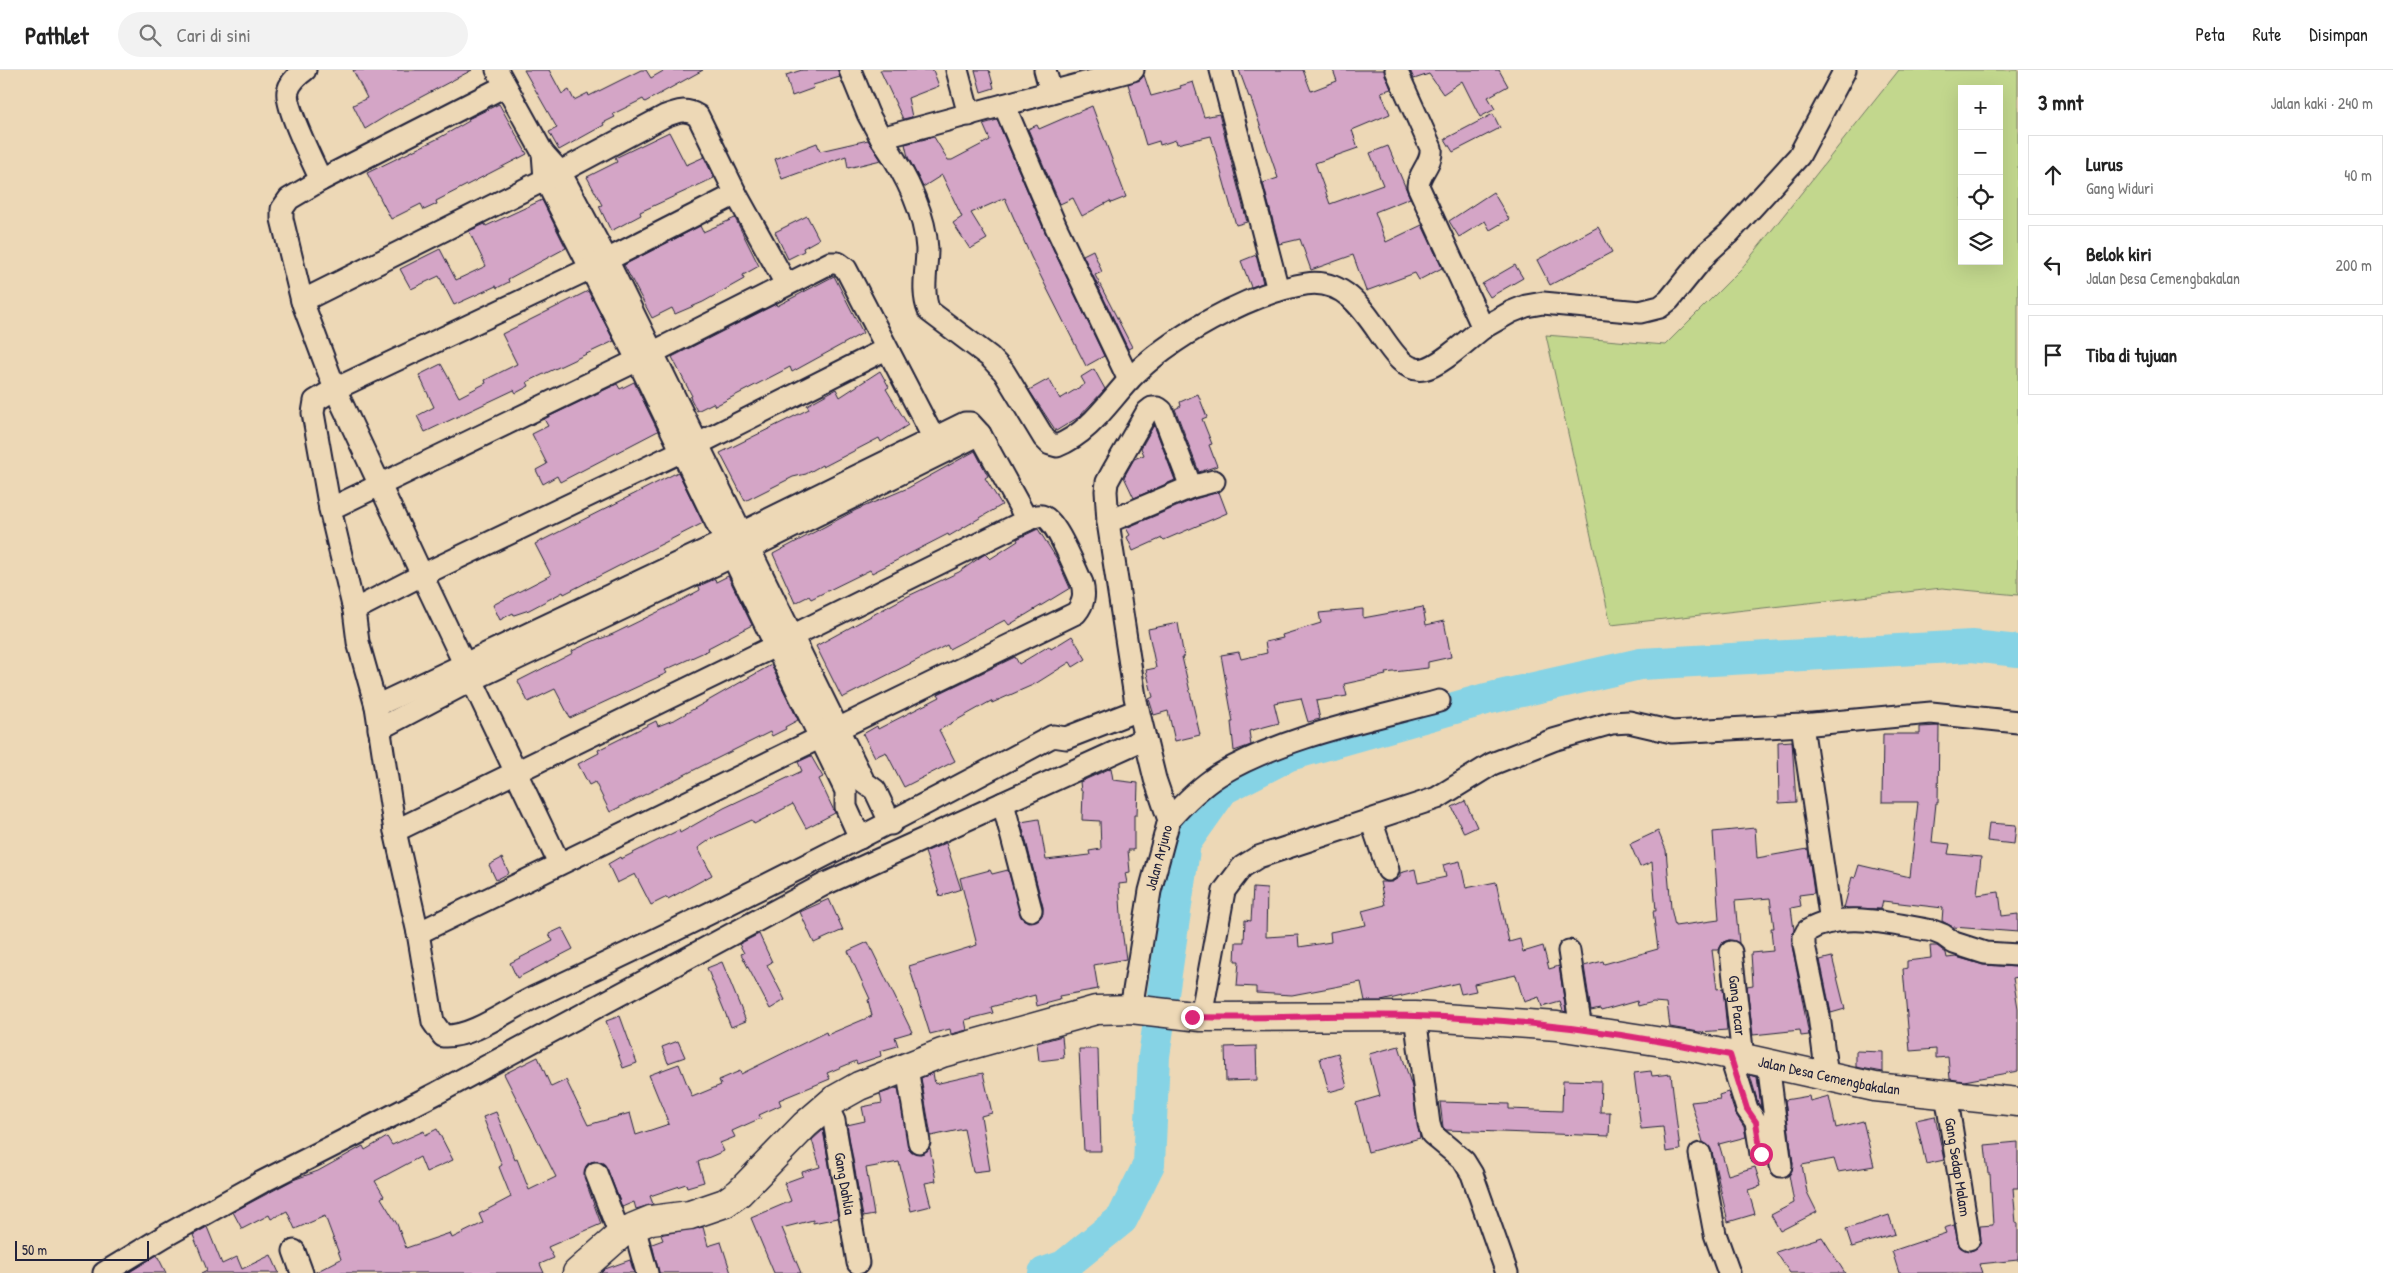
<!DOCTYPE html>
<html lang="id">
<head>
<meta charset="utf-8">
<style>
  :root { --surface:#fff; --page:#f2f2f2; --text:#222; --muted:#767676; --line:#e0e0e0 }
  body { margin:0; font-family:"Patrick Hand",sans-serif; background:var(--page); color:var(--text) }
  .controls { position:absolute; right:15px; top:15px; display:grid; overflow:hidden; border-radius:0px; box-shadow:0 5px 20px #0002 }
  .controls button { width:45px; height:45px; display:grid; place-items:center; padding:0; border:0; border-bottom:1px solid var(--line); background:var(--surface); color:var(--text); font:25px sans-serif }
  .scale { position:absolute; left:15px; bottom:12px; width:134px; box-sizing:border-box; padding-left:5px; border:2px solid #22223b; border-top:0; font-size:14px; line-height:18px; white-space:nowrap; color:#22223b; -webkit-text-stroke:4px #edd8b6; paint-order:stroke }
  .stop { position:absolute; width:15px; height:15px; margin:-11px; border:4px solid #db2777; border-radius:50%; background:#fff }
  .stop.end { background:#db2777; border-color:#fff; box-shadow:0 1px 5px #0008 }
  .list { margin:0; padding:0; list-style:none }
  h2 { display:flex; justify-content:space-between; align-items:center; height:65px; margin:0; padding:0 20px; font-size:21px }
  h2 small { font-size:16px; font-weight:400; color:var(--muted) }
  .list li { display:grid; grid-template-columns:32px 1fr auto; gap:15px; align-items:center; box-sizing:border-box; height:80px; margin:0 10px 10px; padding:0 10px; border:1px solid var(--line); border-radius:0px }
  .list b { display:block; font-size:19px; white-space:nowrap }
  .list p { margin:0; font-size:16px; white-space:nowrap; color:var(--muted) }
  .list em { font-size:16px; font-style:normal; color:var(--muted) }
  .icon { flex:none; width:28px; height:28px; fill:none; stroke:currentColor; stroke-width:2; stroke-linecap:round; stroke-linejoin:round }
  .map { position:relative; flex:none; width:2018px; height:1203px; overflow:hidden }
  header { display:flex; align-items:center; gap:30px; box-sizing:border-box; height:70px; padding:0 25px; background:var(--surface); border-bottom:1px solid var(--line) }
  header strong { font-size:24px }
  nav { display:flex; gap:28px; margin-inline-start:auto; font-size:18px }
  .search { width:350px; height:45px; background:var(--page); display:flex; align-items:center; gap:12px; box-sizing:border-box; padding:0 18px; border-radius:28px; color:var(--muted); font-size:19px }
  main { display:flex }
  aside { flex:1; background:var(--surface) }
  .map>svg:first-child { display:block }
  .green { fill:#c2d78d; stroke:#727c64; fill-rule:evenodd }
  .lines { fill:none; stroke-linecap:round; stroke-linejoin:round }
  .river { stroke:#86d3e5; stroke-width:32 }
  .building { fill:#d4a5c6; stroke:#22223b }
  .street-casing { stroke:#22223b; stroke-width:25 }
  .secondary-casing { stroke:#22223b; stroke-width:31 }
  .street { stroke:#edd8b6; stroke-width:21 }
  .secondary { stroke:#edd8b6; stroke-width:28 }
  .route { stroke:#db2777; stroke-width:6 }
  .labels { text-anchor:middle; stroke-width:4; stroke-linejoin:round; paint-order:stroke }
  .street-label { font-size:15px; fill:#22223b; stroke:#edd8b6 }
</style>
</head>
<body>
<header>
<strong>Pathlet</strong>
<div class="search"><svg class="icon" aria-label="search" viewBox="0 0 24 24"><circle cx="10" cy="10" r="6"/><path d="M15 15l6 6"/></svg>Cari di sini</div>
<nav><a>Peta</a><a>Rute</a><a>Disimpan</a></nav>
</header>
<main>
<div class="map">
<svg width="2018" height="1203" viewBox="0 0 2018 1203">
  <rect width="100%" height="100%" fill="#edd8b6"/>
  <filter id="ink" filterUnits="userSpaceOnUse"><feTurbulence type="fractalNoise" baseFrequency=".02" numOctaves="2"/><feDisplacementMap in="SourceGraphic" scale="10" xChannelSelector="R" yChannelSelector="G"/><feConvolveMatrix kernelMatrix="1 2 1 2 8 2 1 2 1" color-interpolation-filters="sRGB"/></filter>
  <g filter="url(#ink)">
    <path class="green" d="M1899 0H2018V525L1942 518 1611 555 1546 265 1665 275 1741 199ZM1962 19H1999V191H1962Z"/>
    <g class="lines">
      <path class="river" d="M1044 1203 1064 1196 1122 1149 1149 1094 1154 986 1185 773 1223 719 1289 685 1486 629 1640 594 1972 576 2018 581"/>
    </g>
    <path class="building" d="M353 0H472L391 43 365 59 353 35 367 28Z
      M524 0H549L562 24 569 20 574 30 588 23 589 26 641 0H646L651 8 665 0H703L645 32 643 29 613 44 615 47 603 53 604 55 559 80 549 62 557 58Z
      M802 0H838L840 7 813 15 814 18 792 26 786 5Z
      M880 0H933L939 16 908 28 912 47 903 49Z
      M975 0H989L994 18 981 22Z
      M1239 0H1303L1311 21 1337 11 1333 0H1384L1391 19 1381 22 1390 44 1352 60 1358 78 1315 93 1330 134 1383 115 1370 83 1388 76 1410 128 1375 142 1386 172 1422 155 1442 198 1419 210 1415 203 1366 221 1353 185 1311 200 1300 169 1279 174 1263 113 1278 108 1250 26 1249 27Z
      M1410 0H1499L1508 16 1488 27 1495 39 1480 47 1462 11 1443 24 1429 4 1414 9Z
      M1144 5 1151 26 1181 18 1180 16 1193 12 1204 47 1219 44 1247 152 1236 155 1211 66 1177 74 1176 70 1160 75 1159 71 1146 75 1128 14 1141 9Z
      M499 34 527 84 436 131 437 134 424 140 421 134 391 149 367 103 439 68 469 51 468 49Z
      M1092 36 1126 127 1111 133 1110 131 1082 146 1073 128 1060 134 1028 59 1037 55 1039 59Z
      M1493 44 1500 58 1453 82 1445 69Z
      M997 50 1045 162 1104 286 1086 296 1031 187 1005 128 971 143 987 169 970 179 953 153 962 147 942 105 923 117 908 87 905 74 934 67 948 90H952L990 70 983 54Z
      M669 62 686 95 704 87 714 108 640 142 641 145 611 161 599 136 602 135 587 107 617 92 615 88Z
      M868 70 881 90 848 98 846 86 782 109 775 89 817 73 820 81Z
      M1493 122 1509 149 1490 160 1485 151 1459 167 1449 151Z
      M542 130 566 178 508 209 509 212 497 218 496 216 454 235 439 206 411 219 400 199 440 179 456 210 486 196 469 161 485 154 486 156Z
      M807 146 819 169 803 178 804 181 788 189 775 162Z
      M735 148 759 196 743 205 744 209 703 232 675 244 672 238 652 248 624 195 700 156 703 162Z
      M1598 157 1612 182 1550 215 1537 190Z
      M1093 180 1102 202 1095 205 1132 277 1128 279 1083 185Z
      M1256 185 1263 213 1251 217 1241 191Z
      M1515 195 1523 208 1490 227 1482 214Z
      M834 206 863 263 792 302 790 297 715 336 713 333 697 341 690 327 692 326 672 287 776 234 777 236Z
      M588 221 614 271 527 312 529 316 516 323 514 320 425 362 417 346 434 337 419 305 441 294 459 327 486 313 485 310 517 294 502 264Z
      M1094 299 1105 319 1079 347 1056 361 1029 320 1049 309 1060 329 1085 314 1081 307Z
      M880 301 889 317 886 319 908 355 881 372 879 368 823 397 822 395 806 404 793 407 745 431 720 383 809 339 807 335 836 319 840 327Z
      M634 312 658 361 560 412 557 406 543 414 536 400 547 394 532 364 548 356 544 349 617 314 620 319Z
      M1198 324 1207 347 1202 349 1212 374 1209 375 1217 396 1199 402 1175 339 1181 336 1180 332Z
      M1154 355 1175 410 1134 428 1124 407 1134 389 1144 385 1141 378Z
      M975 381 988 406 985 408 1002 435 949 466 948 464 872 503 870 500 811 529 809 526 795 533 773 484 856 440 908 418Z
      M678 402 703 453 564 524 563 522 529 540 514 545 513 543 500 550 493 535 551 505 535 474Z
      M1219 422 1227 443 1164 470 1162 468 1133 481 1127 467 1130 465 1126 458 1195 429Z
      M1038 459 1057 489 1070 518 1009 555 1005 550 949 579 947 575 842 628 816 576 904 528 959 502 985 484 990 489 1018 471 1017 469Z
      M728 506 752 555 708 578 709 580 665 600 667 603 570 648 555 619 528 632 518 611 573 583 572 581 600 568V569L613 564 674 534 700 520 699 516 715 509 716 512Z
      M1423 537 1426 555 1444 551 1451 587 1428 592V598L1385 603 1386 605 1344 614 1347 626 1316 631 1320 649 1308 652 1301 628 1274 633 1279 653 1249 661 1251 675 1234 681 1231 652H1233L1221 585 1239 582 1241 589 1267 583 1265 572 1283 568 1282 565 1321 553 1319 543 1363 539V548Z
      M1178 553 1184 587H1182L1200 665 1175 671 1168 641 1154 645 1149 629 1153 627 1146 600 1156 598 1148 559Z
      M1072 566 1086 589 1073 597 1070 592 1035 614 992 633 991 631 939 660 955 691 904 717 886 682 875 687 863 664 877 656 878 659 940 627 938 624 1015 587 1019 594 1049 576 1051 579Z
      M771 595 798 650 785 657 786 659 772 666 770 662 610 742 595 712 589 715 578 694 599 683 598 680 656 651 658 656 676 649Z
      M1939 656 1938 733H1936L1932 772 1950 774 1948 784 1981 787 1977 825 1999 822 2002 846 2018 844V862L1953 857 1942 851 1943 838 1883 831 1881 839 1844 838 1852 807 1855 808 1859 795 1910 807 1918 732H1882L1883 664H1920V657Z
      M1792 671 1796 732 1779 733 1778 672Z
      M811 686 823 707 819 709 835 743 806 758 793 734 754 754 752 750 711 769 698 778 712 805 668 829 667 827 651 835 635 804 617 813 608 794 620 787 621 789 679 760 680 763 724 738 802 701 798 692Z
      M1111 698 1113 710 1138 713 1137 745H1134V780H1128L1130 802 1125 803 1127 813 1119 814 1122 860 1126 889 1094 895 1098 919 1059 926 1060 930 1037 936 1035 925 991 937 993 943 965 950 967 960 951 964 950 959 930 964 909 896 977 875 960 808 990 800 992 804 1008 800 1022 848 1028 852 1039 849 1043 844V837L1021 752 1039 749 1046 790 1090 785 1089 781 1101 779 1100 751 1082 750 1083 721H1081L1080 712Z
      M1465 731 1477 757 1464 763 1452 737Z
      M1989 753 2016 755 2014 774 1987 771Z
      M1755 758 1757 788 1808 779 1814 823 1799 825 1801 836 1791 838 1794 860 1792 875 1809 965 1801 966 1800 960 1753 965 1747 916 1753 915 1751 883 1773 881 1771 858H1774L1770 828 1735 831 1739 873 1729 870 1723 872 1719 880H1712L1717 919 1723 918 1727 960 1699 962 1670 957 1667 933 1653 932 1638 936 1637 931 1601 941 1600 939 1591 941 1584 896 1603 891 1604 894 1658 879 1653 841H1656L1652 792 1640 797 1630 774 1658 761 1666 780 1671 838 1675 856 1719 850 1713 762Z
      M946 773 961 819 940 826 925 782Z
      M502 788 509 803 496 810 489 795Z
      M1460 791 1466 818 1496 812 1509 872 1520 869 1523 882 1543 876 1549 899 1559 896 1566 942 1563 941 1560 932 1542 937 1539 927 1524 932 1516 905 1474 914 1476 921 1461 924 1458 913 1381 931H1365L1361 912 1292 925 1256 923V917L1237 916 1239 891H1235L1236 872H1244L1245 850 1251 851 1253 818 1267 819 1266 867 1298 865 1299 877 1331 872 1330 862 1366 855 1362 841 1385 835 1380 812H1392L1400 807V803L1415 799 1418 813 1446 807 1443 795Z
      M829 829 843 860 814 873 800 842Z
      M562 858 573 879 517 908 510 893 553 871 549 864Z
      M759 864 772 892 767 895 785 930 770 939 741 884 744 883 739 874Z
      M868 872 912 962 895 967 898 976 880 981 881 986 857 994 856 991 827 1003 830 1009 779 1030 781 1035 759 1045 761 1048 732 1061 735 1067 720 1073 724 1081 698 1092 704 1112 687 1117 686 1114 650 1126 653 1134 636 1139 634 1132 622 1137 607 1098 598 1091 591 1092 586 1096 584 1107 601 1154 548 1177 554 1188 540 1194 544 1203H314L341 1189 325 1146 295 1159 287 1141 271 1149 269 1145 242 1159 233 1142 293 1110 318 1101 363 1076 365 1080 387 1067 392 1075 424 1061 425 1065 437 1059 453 1090 426 1102 420 1087 375 1111 384 1126 381 1128 397 1154 406 1178 450 1163 452 1168 483 1153 479 1144 511 1127 499 1097 502 1095 483 1047 496 1042 515 1090 517 1089 529 1120 556 1107 504 1004 538 987 551 1017 566 1010 588 1055 630 1043 636 1065 669 1054 649 1005 679 994 692 1027 721 1015 719 1010 740 1001 741 1004 826 962 827 965 872 946 868 930 870 929 848 881Z
      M1930 876H1937L1946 883 1947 888 1956 887 1984 895 2017 897 2018 907 2013 908 2018 938V1001L1964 1011 1950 1009 1948 987 1936 988V979L1910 981 1903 899 1907 898V891L1931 888Z
      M1832 887 1845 939 1831 943 1820 890Z
      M722 892 746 951 731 957 707 898Z
      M620 946 637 993 623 998 606 951Z
      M1062 966 1064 988 1039 991 1037 973Z
      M678 971 685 987 668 993 662 977Z
      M1256 976 1257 1010 1226 1011 1225 977Z
      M1399 976 1412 1017 1420 1068 1368 1082 1356 1033 1380 1026 1369 984Z
      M1079 979H1098L1101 1081H1084Z
      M1856 981 1883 982V1002L1856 997Z
      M1338 983 1347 1017 1329 1022 1320 988Z
      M1651 1001 1652 1006 1671 1004 1680 1080 1666 1082 1663 1057 1641 1059 1634 1003Z
      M933 1003 935 1014 983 1003 992 1043 981 1046 990 1100 973 1102 964 1059 931 1066 921 1008Z
      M1750 1005 1757 1007 1761 1037 1758 1033Z
      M1563 1010 1601 1011 1600 1042H1610L1609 1066 1446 1060 1443 1057 1440 1032 1509 1034V1039L1562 1041Z
      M898 1018 909 1079 921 1084 930 1078 936 1111 925 1113 931 1136 911 1141 899 1092 866 1098 874 1145 863 1147 847 1055 865 1051 862 1037 882 1033 880 1024Z
      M1728 1022 1735 1043 1744 1057 1746 1067 1719 1074 1728 1105 1755 1097 1761 1116 1748 1120 1755 1144 1728 1152 1712 1082 1709 1076 1703 1072 1691 1032 1720 1029 1719 1025Z
      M1809 1026 1810 1031 1829 1026 1836 1058 1863 1051 1874 1096 1838 1102 1834 1089 1802 1095 1807 1122 1817 1142 1780 1161 1771 1145 1794 1133 1789 1105 1793 1094 1785 1030Z
      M1935 1046 1944 1090 1926 1094 1916 1050Z
      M823 1060 838 1148 813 1153V1150L782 1158 801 1203H774L751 1148 791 1131 784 1113 803 1106 802 1102 820 1097 812 1070Z
      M2018 1072V1118H2013L2016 1153H2018V1190L1979 1194 1982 1203H1899L1892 1181 1946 1163 1944 1158 1954 1155 1960 1177 1970 1181 1977 1178 1981 1173 1980 1156 1993 1155 1990 1104H1988L1985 1075Z
      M1889 1145 1895 1164 1852 1177 1846 1159Z
      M207 1157 222 1194 237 1187 242 1199 271 1185 279 1203H201L207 1200 193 1165Z
      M703 1157 708 1176 721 1172 731 1203H659L652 1174 663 1170 661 1165 664 1164Z
      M1822 1167 1845 1203H1790L1776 1182Z
      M157 1185 166 1203H128Z
      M630 1190 634 1203H601L605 1199Z"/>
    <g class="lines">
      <g class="street-casing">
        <g id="street">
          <path d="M305 0C298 5 290 13 288 21 284 34 314 95 321 110"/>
          <path d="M497 0 543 83 560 102 607 190 864 712 875 720 891 754"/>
          <path d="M850 0 868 44 881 68 1133 0"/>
          <path d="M957 0 969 45"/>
          <path d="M1045 0 1051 22"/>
          <path d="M1221 0 1278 220"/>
          <path d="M505 16 321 110 289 129 282 139V149L302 231 335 319 422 505 354 540 358 572 376 636 395 761 418 863 433 952 443 966C474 968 511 937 539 925 713 844 884 757 1053 666L1066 668 1138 640"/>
          <path d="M1004 35 1056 157 1129 310"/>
          <path d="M881 68C903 100 925 140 927 179 927 199 921 222 929 241L990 287 1004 302 1044 368 1050 374 1057 376C1089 363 1106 335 1129 310 1167 269 1249 223 1306 214 1371 204 1384 307 1424 299 1442 295 1467 270 1483 258L1418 116C1419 102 1433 93 1431 78L1396 0"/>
          <path d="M543 83 545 109 642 299 846 721V737L860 768"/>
          <path d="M302 231 560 102 665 46C678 41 686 38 698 46L736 124 786 214"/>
          <path d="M1483 258 1511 242 1526 236 1543 233 1640 242 1660 237 1669 230 1708 182 1729 163 1799 86 1845 0"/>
          <path d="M698 374 886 279"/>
          <path d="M330 439 638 290 830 193H838L846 199 933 367"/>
          <path d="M1108 452 1191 417 1214 411"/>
          <path d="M354 540 330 439 313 343 315 331 335 319 591 198 736 124"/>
          <path d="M792 566 1027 450"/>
          <path d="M376 636 725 471 965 353H970L980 364 1027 450C1031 448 1037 445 1042 446 1056 449 1075 499 1082 513 1085 525 1084 533 1076 543L418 863"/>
          <path d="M1802 655 1831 852"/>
          <path d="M379 659 472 610 750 478 980 364"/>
          <path d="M1003 733 1031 840"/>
          <path d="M1169 750C1184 733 1200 717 1219 705 1282 667 1368 650 1439 631"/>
          <path d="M1371 750 1388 800"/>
          <path d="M395 761 775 576"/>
          <path d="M559 793 422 505 682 381"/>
          <path d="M1569 881 1581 959"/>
          <path id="s1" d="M1731 882 1743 988"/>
          <path id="s2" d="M1131 939 1150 821 1169 750 1155 709 1135 627 1108 452 1106 421 1107 412 1113 401 1147 342 1152 338H1158L1162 341 1191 417"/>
          <path d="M1415 946 1429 1054 1432 1064 1464 1091 1472 1104 1507 1203"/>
          <path d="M1201 947 1224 821 1242 797 1258 787 1437 728 1492 694 1553 670 1612 653 1629 652 1672 662 1802 655 1931 643 2018 652"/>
          <path d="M1730 985 1747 1039 1756 1052 1761 1084"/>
          <path d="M1768 993 1781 1096"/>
          <path d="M907 998 919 1072"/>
          <path d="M1827 1006 1819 946 1804 875V867L1807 861C1843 839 1894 855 1933 861L1943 865 1954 873 1985 883 2018 885"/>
          <path id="s3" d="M1946 1024 1969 1169"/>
          <path id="s4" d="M827 1036 834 1051 858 1193"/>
          <path d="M1700 1084 1715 1164 1729 1203"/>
          <path d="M596 1103 620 1165"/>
          <path d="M634 1157 647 1203"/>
          <path d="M294 1181 302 1203"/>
          <path d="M104 1203 165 1166 262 1112 437 1023 825 814 1144 669"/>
        </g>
      </g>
      <g class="secondary-casing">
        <g id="secondary">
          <path id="s5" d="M577 1203 620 1165 634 1157 651 1150 690 1145 725 1133 739 1123 805 1055 834 1030 859 1016 942 983 1096 940 1131 939 1201 947 1415 946 1557 956 1689 976 1875 1017 2018 1032"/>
        </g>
      </g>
      <use href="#street" class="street"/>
      <use href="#secondary" class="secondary"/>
    </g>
  </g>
  <g class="lines" filter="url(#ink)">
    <path class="route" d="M1192 947C1266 949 1341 944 1415 946 1521 949 1627 963 1730 985L1747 1039 1756 1052 1761 1084"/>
  </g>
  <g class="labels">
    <g class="street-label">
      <text dy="5" stroke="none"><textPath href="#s2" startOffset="154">Jalan Arjuno</textPath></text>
      <text dy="5" stroke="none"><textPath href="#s1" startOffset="54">Gang Pacar</textPath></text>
      <text dy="5" stroke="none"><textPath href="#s5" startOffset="1335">Jalan Desa Cemengbakalan</textPath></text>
      <text dy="5" stroke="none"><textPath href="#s3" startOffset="74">Gang Sedap Malam</textPath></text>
      <text dy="5" stroke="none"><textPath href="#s4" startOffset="80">Gang Dahlia</textPath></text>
    </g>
  </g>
</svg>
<div class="controls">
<button>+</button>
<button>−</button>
<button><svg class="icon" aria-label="locate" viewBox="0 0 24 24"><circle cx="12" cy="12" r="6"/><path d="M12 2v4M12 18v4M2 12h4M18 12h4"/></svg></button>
<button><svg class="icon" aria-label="layers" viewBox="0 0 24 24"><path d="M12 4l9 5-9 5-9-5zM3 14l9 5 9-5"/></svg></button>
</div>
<div class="scale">50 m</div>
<div class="stop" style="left:1761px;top:1084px"></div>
<div class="stop end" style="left:1192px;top:947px"></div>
</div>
<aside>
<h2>3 mnt<small>Jalan kaki · 240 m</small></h2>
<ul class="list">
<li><svg class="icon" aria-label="ahead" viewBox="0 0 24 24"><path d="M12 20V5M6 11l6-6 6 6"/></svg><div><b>Lurus</b><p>Gang Widuri</p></div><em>40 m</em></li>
<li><svg class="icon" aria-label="left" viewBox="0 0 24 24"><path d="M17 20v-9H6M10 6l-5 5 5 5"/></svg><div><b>Belok kiri</b><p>Jalan Desa Cemengbakalan</p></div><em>200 m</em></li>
<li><svg class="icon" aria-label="arrive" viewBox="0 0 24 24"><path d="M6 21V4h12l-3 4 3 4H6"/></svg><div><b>Tiba di tujuan</b></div></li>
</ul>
</aside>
</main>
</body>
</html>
